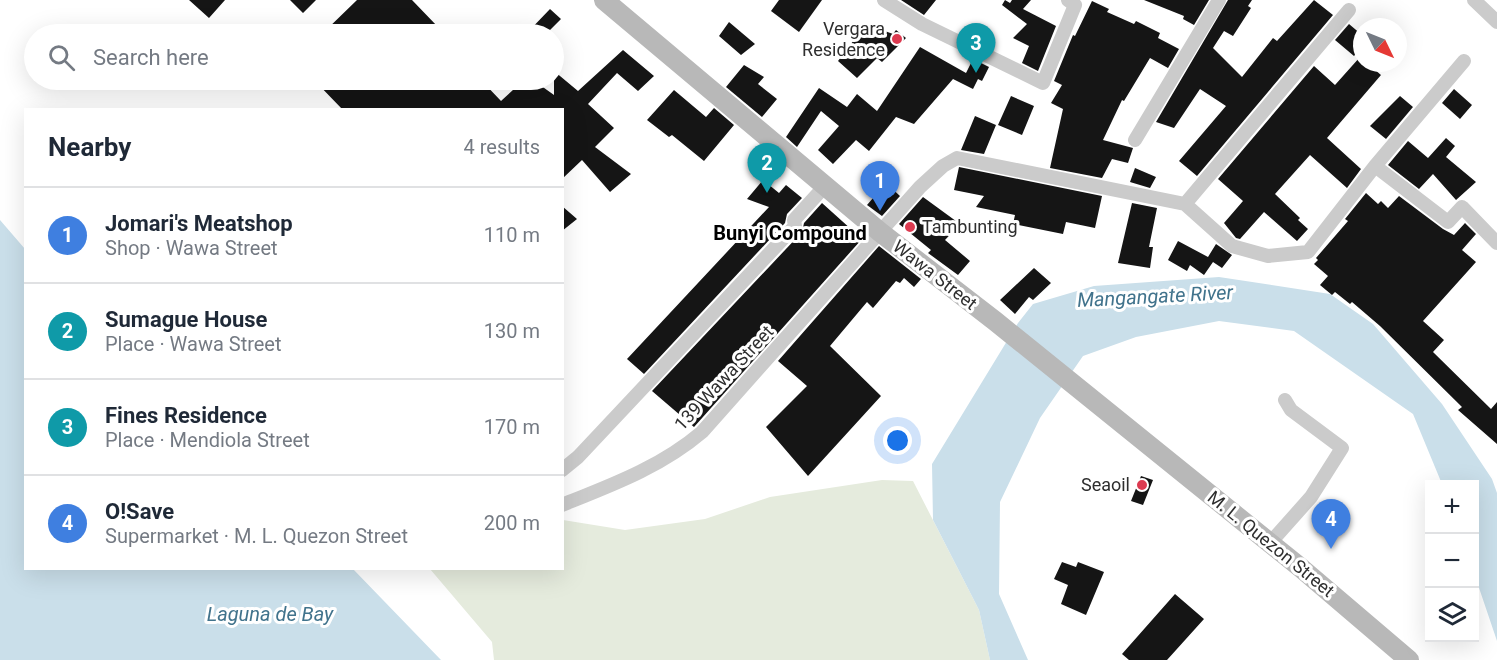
<!DOCTYPE html>
<html lang="en">
<head>
<meta charset="utf-8">
<style>
  :root { --surface:#fff; --page:#f6f6f7; --text:#1f2937; --muted:#747a83; --line:#e0e1e3; --accent:#b45309 }
  body { margin:0; font-family:Roboto,sans-serif; background:var(--page); color:var(--text) }
  .controls { position:absolute; right:18px; bottom:18px; display:grid; overflow:hidden; border-radius:0px; box-shadow:0 6px 24px #0002 }
  .controls button { width:54px; height:54px; display:grid; place-items:center; padding:0; border:0; border-bottom:2px solid var(--line); background:var(--surface); color:var(--text); font:30px sans-serif }
  .compass { position:absolute; left:1353px; top:18px; width:54px; height:54px; border-radius:50%; background:var(--surface); box-shadow:0 6px 24px #0002; rotate:133deg }
  .you { position:absolute; left:898px; top:441px; width:21px; height:21px; margin:-15px; border:4px solid #fff; border-radius:50%; background:#1a73e8; box-shadow:0 0 0 9px #1a73e833 }
  .badge { display:grid; place-items:center; width:39px; height:39px; border-radius:50%; background:var(--accent); color:#fff; font-size:20px; font-weight:700 }
  .pin { position:absolute; translate:-50% -50px; filter:drop-shadow(0 2px 3px #0008) }
  .pin::after { content:''; position:absolute; top:32px; width:21px; height:18px; background:inherit; clip-path:polygon(0 0,100% 0,50% 100%) }
  .list { margin:0; padding:0; list-style:none }
  h2 { display:flex; justify-content:space-between; align-items:center; height:78px; margin:0; padding:0 24px; font-size:26px }
  h2 small { font-size:20px; font-weight:400; color:var(--muted) }
  .list li { display:grid; grid-template-columns:39px 1fr auto; gap:18px; align-items:center; box-sizing:border-box; height:96px; padding:0 24px; border-top:2px solid var(--line) }
  .list b { display:block; font-size:22px; white-space:nowrap }
  .list p { margin:0; font-size:20px; white-space:nowrap; color:var(--muted) }
  .list em { font-size:20px; font-style:normal; color:var(--muted) }
  .icon { flex:none; width:33px; height:33px; fill:none; stroke:currentColor; stroke-width:2; stroke-linecap:round; stroke-linejoin:round }
  .map { position:relative; flex:none; width:1497px; height:660px; overflow:hidden }
  .search { position:absolute; background:var(--surface); box-shadow:0 6px 24px #0002; left:24px; top:24px; width:540px; height:66px; display:flex; align-items:center; gap:15px; box-sizing:border-box; padding:0 21px; border-radius:33px; color:var(--muted); font-size:22px }
  .panel { position:absolute; background:var(--surface); box-shadow:0 6px 24px #0002; left:24px; top:108px; width:540px; height:462px; border-radius:0px }
  .map>svg:first-child { display:block }
  .green { fill:#e5ebdd }
  .water { fill:#cadfea }
  .building { fill:#151515 }
  .lines { fill:none; stroke-linecap:round; stroke-linejoin:round }
  .minor { stroke:#cbcbcb; stroke-width:14 }
  .secondary { stroke:#b8b8b8; stroke-width:20 }
  .poi-dot { fill:#dc3a50; stroke:#fff; stroke-width:2 }
  .labels { text-anchor:middle; stroke-width:6; stroke-linejoin:round; paint-order:stroke }
  .poi-label { font-size:18px; fill:#2e2e2e; stroke:#fff; text-anchor:end }
  .street-label { font-size:18px; fill:#2e2e2e; stroke:#fff }
  .neighbourhood-label { font-size:20px; font-weight:bold; fill:#000; stroke:#fff }
  .water-label { font-size:20px; font-style:italic; fill:#41738c; stroke:#fff }
</style>
</head>
<body>
<div class="map">
<svg width="1497" height="660" viewBox="0 0 1497 660">
  <rect width="100%" height="100%" fill="#fff"/>
  <path class="green" d="M882 480 913 481 979 610 990 660H494L492 642 430 569 562 568 563 520 625 530 705 519 770 497Z"/>
  <path class="water" d="M0 220 25 249 26 568 353 569 441 660H0Z
    M1219 277 1330 294 1373 324 1442 404 1492 479 1497 493V641L1475 576 1474 484H1442L1413 414 1294 331 1219 321 1136 337 1083 356 1040 418 1000 502 999 594 1028 660H990L979 610 933 520 932 464 1018 323 1033 304 1094 286Z"/>
  <path class="building" d="M189 0H225L209 18Z
    M290 0H316L303 13Z
    M357 0H412L438 27 430 34H322Z
    M779 0H822L799 32 771 11Z
    M901 0H936L924 15Z
    M1005 0 1010 3 1012 0H1031L1023 9 1056 26 1038 71 1022 63 1029 46 1013 38 1027 24 1002 5Z
    M1144 0H1209L1194 25 1183 19 1184 16Z
    M1228 0H1252L1248 6 1251 8 1233 36 1224 31 1213 48 1242 77 1273 38 1277 41 1314 0 1333 15 1197 176 1179 161 1226 106 1200 89 1174 128 1156 122Z
    M1092 1 1109 9 1107 12 1134 24 1136 21 1160 33 1158 38 1179 49 1168 68 1150 58 1124 101 1122 100 1103 140 1133 148 1128 163 1112 159 1102 178 1050 168 1063 109 1051 103 1062 85 1054 81 1073 35 1075 36Z
    M550 9 561 19 546 34H526Z
    M729 22 755 44 741 55 719 36Z
    M866 24 893 34 896 30 906 38 882 62 877 58 857 78 838 61Z
    M1349 24 1362 35V47L1354 56 1335 40Z
    M920 47 966 73 973 59 989 67 982 81 978 79 973 89 953 79 914 124 896 117 869 151 856 140 833 164 818 150 839 126 821 111 797 147 786 137 819 88 847 107 857 94 877 111Z
    M623 50 654 76 638 91 617 73 588 104 614 128 595 147 631 174 610 192 582 160 562 179V110H343L314 80H481L501 101 524 80H533L554 95V71L578 91Z
    M1360 57 1362 63H1367L1381 75 1327 138 1361 169 1347 188 1310 155 1275 194 1300 218 1298 220 1308 229 1297 241 1264 212 1240 239 1236 238 1224 223 1243 201 1218 179 1314 66 1335 85Z
    M744 65 764 77 758 84 777 99 762 117 726 87Z
    M1454 89 1472 105 1460 119 1442 103Z
    M674 90 706 117 714 108 734 125 704 161 672 135 669 137 647 120Z
    M1011 96 1034 106 1022 135 998 125Z
    M1400 96 1413 107 1386 139 1370 126Z
    M975 116 996 125 984 154 961 150Z
    M1446 138 1455 146 1446 157 1476 182 1456 200 1433 174 1419 189 1388 165 1408 141 1428 158Z
    M959 167 1102 196 1095 228 1066 222 1063 234 1013 224 1015 215 976 207 984 196 954 190Z
    M1135 168 1156 177 1150 188 1130 182Z
    M763 180 779 193 786 185 802 198 787 214 785 223 644 374 627 359 769 207 747 199Z
    M886 183 900 196 882 216 867 205Z
    M1366 193 1378 204 1381 201 1388 208 1399 196 1443 229 1454 235 1465 223 1476 234 1462 250 1476 262 1423 321 1444 340 1433 352 1491 409 1497 402V444L1458 410 1462 407 1380 326 1352 302 1350 304 1335 292 1332 295 1320 285 1328 276 1314 264 1318 260 1316 258 1348 221 1345 219Z
    M923 197 960 224 945 240 970 261 958 275 928 253 931 250 899 224Z
    M822 203 862 239 694 427 652 391 802 232 804 223Z
    M1132 203 1157 208 1149 247H1153L1150 268 1118 263Z
    M562 206 577 219 562 231Z
    M1178 241 1208 257 1216 244 1232 255 1222 268 1213 262 1204 275 1190 265 1187 271 1168 260Z
    M879 246 921 279 914 287 904 278 900 283 896 281 873 308 867 302 830 346 881 396 808 476 766 427 807 386 778 361Z
    M1034 268 1051 283 1033 300 1029 297 1015 314 1000 300Z
    M1141 476 1153 480 1143 505 1131 501Z
    M1062 562 1076 567 1078 562 1104 572 1086 615 1061 604 1068 585 1054 579Z
    M1175 594 1204 619 1167 660H1129L1122 654Z"/>
  <g class="lines">
    <path class="minor" d="M884 0 922 24 1043 83 1075 5 1068 0
      M1474 0 1497 22
      M1135 140 1219 0
      M1375 166 1448 222 1462 207 1497 243
      M1185 204 1349 10
      M562 470 578 457 795 226 794 220 825 186
      M562 505C612 485 661 467 702 432L920 187 943 166 957 158 1185 204 1232 246 1268 256 1308 252 1375 166 1464 61
      M1270 543 1311 497 1342 448 1291 410 1285 400"/>
    <path class="secondary" d="M604 0 880 232 995 321 1301 568 1409 660"/>
  </g>
  <g class="poi-dot">
    <circle cx="897" cy="39" r="6"/>
    <circle cx="910" cy="227" r="6"/>
    <circle cx="1142" cy="485" r="6"/>
  </g>
  <g class="labels">
    <g class="poi-label">
      <text x="885" y="35">Vergara<tspan x="885" dy="21">Residence</tspan></text>
      <text x="922" y="233" text-anchor="start">Tambunting</text>
      <text x="1130" y="491">Seaoil</text>
    </g>
    <g class="street-label">
      <text transform="translate(935 275) rotate(38)" y="6">Wawa Street</text>
      <text transform="translate(724 378) rotate(-47)" y="6">139 Wawa Street</text>
      <text transform="translate(1271 544) rotate(39)" y="6">M. L. Quezon Street</text>
    </g>
    <g class="neighbourhood-label">
      <text x="790" y="240">Bunyi Compound</text>
    </g>
    <g class="water-label">
      <text transform="translate(1155 296) rotate(-3)" y="7">Mangangate River</text>
      <text x="270" y="621">Laguna de Bay</text>
    </g>
  </g>
</svg>
<div class="controls">
<button>+</button>
<button>−</button>
<button><svg class="icon" aria-label="layers" viewBox="0 0 24 24"><path d="M12 4l9 5-9 5-9-5zM3 14l9 5 9-5"/></svg></button>
</div>
<svg class="compass" viewBox="-18 -18 36 36"><path d="M0-13l5 13h-10z" fill="#e53935"/><path d="M0 13l5-13h-10z" fill="#747a83"/></svg>
<div class="you"></div>
<div class="pin badge" style="left:880px;top:211px;background:#3f7fe0">1</div>
<div class="pin badge" style="left:767px;top:193px;background:#0f9aa8">2</div>
<div class="pin badge" style="left:976px;top:73px;background:#0f9aa8">3</div>
<div class="pin badge" style="left:1331px;top:549px;background:#3f7fe0">4</div>
<div class="search"><svg class="icon" aria-label="search" viewBox="0 0 24 24"><circle cx="10" cy="10" r="6"/><path d="M15 15l6 6"/></svg>Search here</div>
<section class="panel">
<h2>Nearby<small>4 results</small></h2>
<ul class="list">
<li><span class="badge" style="background:#3f7fe0">1</span><div><b>Jomari's Meatshop</b><p>Shop · Wawa Street</p></div><em>110 m</em></li>
<li><span class="badge" style="background:#0f9aa8">2</span><div><b>Sumague House</b><p>Place · Wawa Street</p></div><em>130 m</em></li>
<li><span class="badge" style="background:#0f9aa8">3</span><div><b>Fines Residence</b><p>Place · Mendiola Street</p></div><em>170 m</em></li>
<li><span class="badge" style="background:#3f7fe0">4</span><div><b>O!Save</b><p>Supermarket · M. L. Quezon Street</p></div><em>200 m</em></li>
</ul>
</section>
</div>
</body>
</html>
